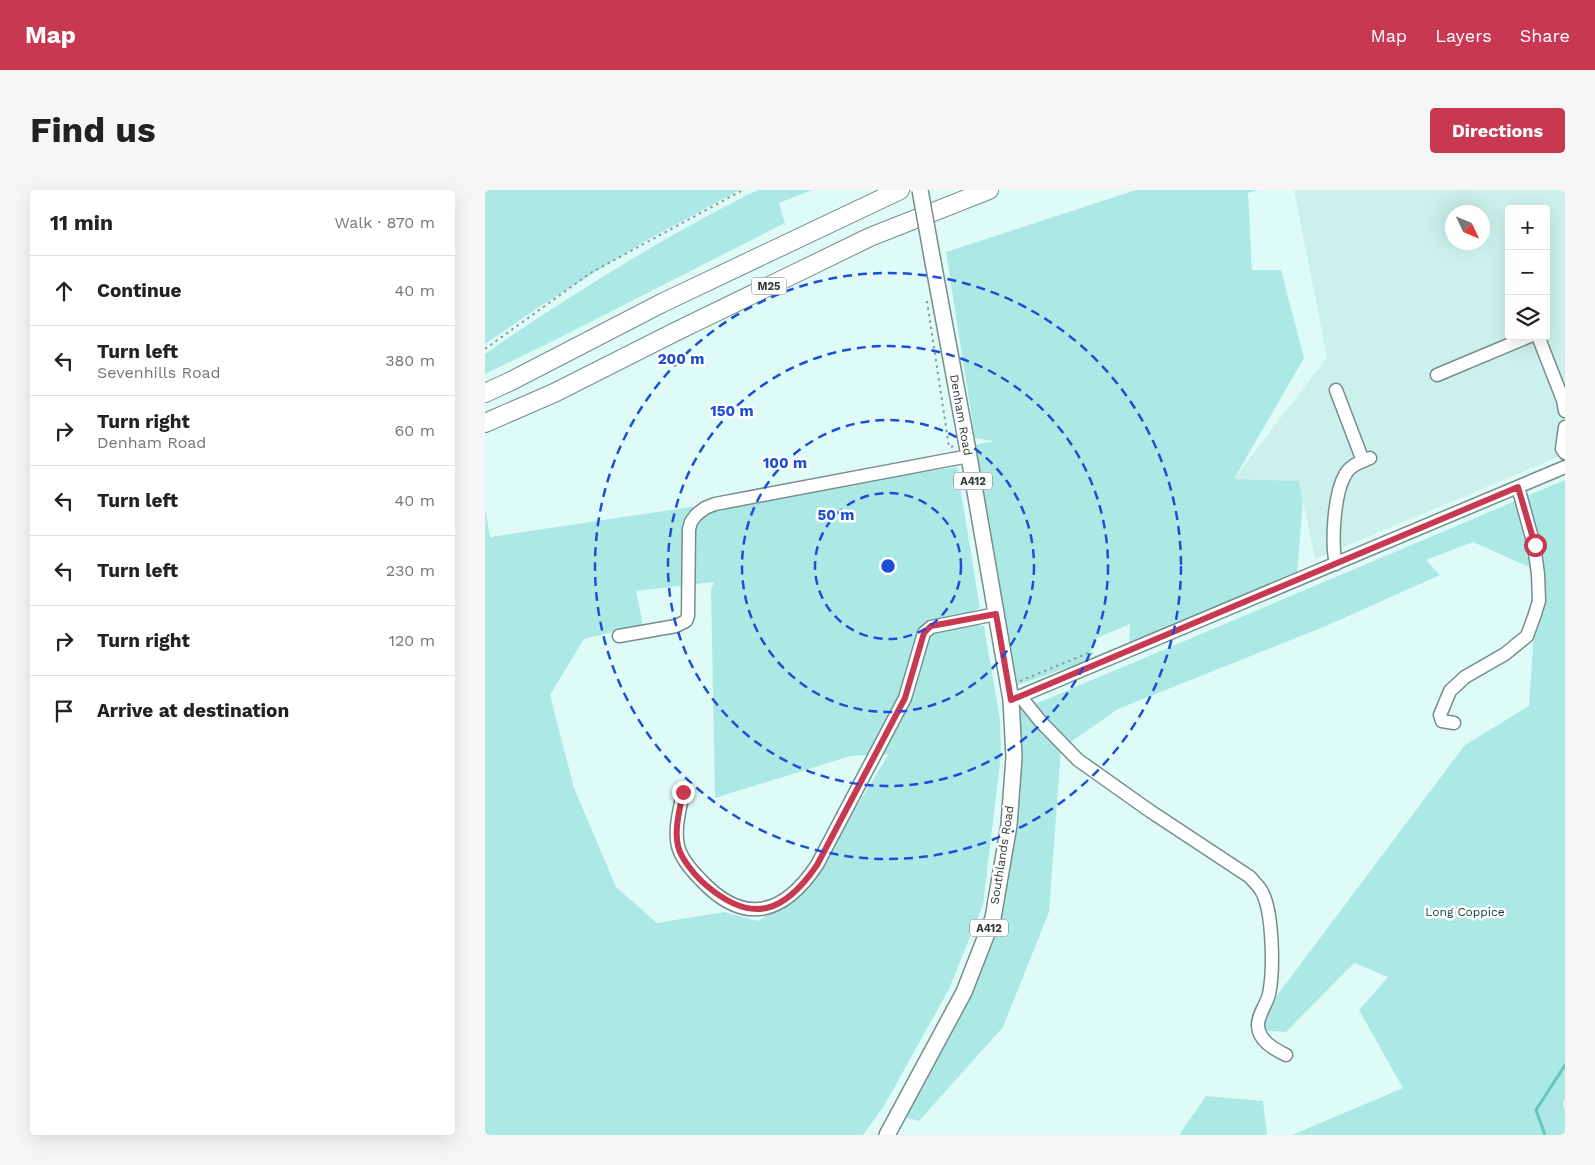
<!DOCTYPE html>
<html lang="en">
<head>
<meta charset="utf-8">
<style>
  :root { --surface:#fff; --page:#f6f6f6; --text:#222; --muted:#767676; --line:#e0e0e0; --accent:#c83850 }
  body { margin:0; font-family:"Work Sans",sans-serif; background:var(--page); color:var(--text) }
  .controls { position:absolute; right:15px; top:15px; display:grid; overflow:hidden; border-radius:5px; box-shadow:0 5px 20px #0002 }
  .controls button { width:45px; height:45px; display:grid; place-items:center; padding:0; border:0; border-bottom:1px solid var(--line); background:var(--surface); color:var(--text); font:25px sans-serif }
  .compass { position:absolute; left:960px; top:15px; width:45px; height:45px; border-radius:50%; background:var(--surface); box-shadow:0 5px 20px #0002; rotate:134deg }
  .stop { position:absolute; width:15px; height:15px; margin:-11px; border:4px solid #c83850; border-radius:50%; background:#fff }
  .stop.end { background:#c83850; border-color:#fff; box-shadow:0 1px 5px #0008 }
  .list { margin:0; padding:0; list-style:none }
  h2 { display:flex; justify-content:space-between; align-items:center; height:65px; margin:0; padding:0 20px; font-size:21px }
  h2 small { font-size:16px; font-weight:400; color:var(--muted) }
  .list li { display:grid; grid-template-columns:32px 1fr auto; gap:15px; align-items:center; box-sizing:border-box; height:70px; padding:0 20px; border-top:1px solid var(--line) }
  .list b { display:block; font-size:19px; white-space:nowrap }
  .list p { margin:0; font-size:16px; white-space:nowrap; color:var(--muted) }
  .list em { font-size:16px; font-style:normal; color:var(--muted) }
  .icon { flex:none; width:28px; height:28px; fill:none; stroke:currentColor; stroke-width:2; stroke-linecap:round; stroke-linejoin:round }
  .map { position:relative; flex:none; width:1080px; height:945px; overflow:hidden; border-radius:5px }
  header { display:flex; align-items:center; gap:30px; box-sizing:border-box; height:70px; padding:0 25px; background:var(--accent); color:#fff }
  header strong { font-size:24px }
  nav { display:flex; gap:28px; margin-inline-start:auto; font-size:18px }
  .intro { display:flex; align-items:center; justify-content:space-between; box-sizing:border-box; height:120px; padding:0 30px }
  h1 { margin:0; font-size:35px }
  .button { padding:12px 22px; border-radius:5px; background:var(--accent); color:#fff; font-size:18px; font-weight:700 }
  main { display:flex; gap:30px; padding:0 30px }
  aside { flex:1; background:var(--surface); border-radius:5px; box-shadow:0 5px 20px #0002 }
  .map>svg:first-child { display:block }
  .built { fill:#ccf1ed; fill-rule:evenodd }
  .green { fill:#ade9e4; fill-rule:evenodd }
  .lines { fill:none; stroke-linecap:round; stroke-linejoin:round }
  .stream { stroke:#65c5bf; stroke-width:3 }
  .minor-casing { stroke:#758e8c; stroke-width:15 }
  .major-casing { stroke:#758e8c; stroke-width:18 }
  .highway-casing { stroke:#758e8c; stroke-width:20 }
  .path { stroke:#879b99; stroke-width:2; stroke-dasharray:2.5 4; stroke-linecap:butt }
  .minor { stroke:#fff; stroke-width:12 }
  .major { stroke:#fff; stroke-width:15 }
  .highway { stroke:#fff; stroke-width:18 }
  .major-bridge-casing { stroke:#758e8c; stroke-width:18; stroke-linecap:butt }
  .major-bridge { stroke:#fff; stroke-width:15 }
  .route { stroke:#c83850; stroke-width:6 }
  .ring { fill:none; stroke:#1d4ed8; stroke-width:2.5; stroke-dasharray:9 6 }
  .labels { text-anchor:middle; stroke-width:5; stroke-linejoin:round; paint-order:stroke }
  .shield { fill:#fff; stroke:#6d7574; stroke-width:1 }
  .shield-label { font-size:11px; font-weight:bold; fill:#2f3a39 }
  .street-label { font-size:12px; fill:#2f3a39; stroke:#fff }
  .park-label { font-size:12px; fill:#083735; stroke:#fff }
  .centre { fill:#1d4ed8; stroke:#fff; stroke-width:2.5 }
  .ring-label { font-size:15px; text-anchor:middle; font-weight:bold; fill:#1d4ed8; stroke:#fff; stroke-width:5; stroke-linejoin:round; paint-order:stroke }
</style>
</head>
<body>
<header>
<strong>Map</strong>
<nav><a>Map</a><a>Layers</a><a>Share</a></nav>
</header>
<div class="intro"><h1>Find us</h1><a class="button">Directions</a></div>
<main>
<aside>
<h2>11 min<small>Walk · 870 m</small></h2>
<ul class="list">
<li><svg class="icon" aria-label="ahead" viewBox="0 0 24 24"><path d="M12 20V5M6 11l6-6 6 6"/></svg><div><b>Continue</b></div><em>40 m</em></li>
<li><svg class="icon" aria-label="left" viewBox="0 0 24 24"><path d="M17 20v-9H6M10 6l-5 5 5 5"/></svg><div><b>Turn left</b><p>Sevenhills Road</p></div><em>380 m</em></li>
<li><svg class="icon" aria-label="right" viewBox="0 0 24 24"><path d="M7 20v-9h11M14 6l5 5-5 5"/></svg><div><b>Turn right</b><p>Denham Road</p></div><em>60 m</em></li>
<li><svg class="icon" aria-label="left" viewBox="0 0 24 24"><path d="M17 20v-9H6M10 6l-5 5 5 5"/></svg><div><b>Turn left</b></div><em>40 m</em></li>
<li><svg class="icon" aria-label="left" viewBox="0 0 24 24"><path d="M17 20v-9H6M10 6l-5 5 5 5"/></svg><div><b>Turn left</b></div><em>230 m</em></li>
<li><svg class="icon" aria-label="right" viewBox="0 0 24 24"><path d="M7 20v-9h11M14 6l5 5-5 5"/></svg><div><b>Turn right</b></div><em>120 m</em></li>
<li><svg class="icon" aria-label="arrive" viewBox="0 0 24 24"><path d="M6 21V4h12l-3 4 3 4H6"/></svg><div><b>Arrive at destination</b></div></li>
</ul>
</aside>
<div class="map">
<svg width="1080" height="945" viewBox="0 0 1080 945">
  <rect width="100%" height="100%" fill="#dffbf8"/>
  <path class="built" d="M809 0H1080V264L830 369 814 291 749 289 842 167ZM1024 19H1061V146H1024ZM968 22H998V52H968Z"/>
  <path class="green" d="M0 0H255L160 51 54 117 0 154Z
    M273 0H327L294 13 300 33 70 150 0 184V164C58 123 118 86 179 50 210 33 241 15 273 0Z
    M651 0H774L763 3 767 80H796L819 168 749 289 814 291 818 311 812 384 644 456 645 434 612 448 602 471 530 496 490 255 509 251 490 248 461 62Z
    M472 277 495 418 485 422 476 433 499 436 515 529 516 565 498 715 464 799 399 916 378 945H0V318L5 347ZM229 392 226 400 230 608 366 566 404 564 318 703 273 731 239 722 172 733 131 697 89 598 65 505 99 449 158 435 151 401Z
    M1080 290V909L1078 913 1080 920V945H807L918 898 874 820 903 787 869 773 801 842 766 840 980 555 1044 516 1053 381 988 352 941 370 955 385 841 436 633 519 576 559 564 722 518 837 434 931 419 927 512 735C531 665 532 592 536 520Z
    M721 906 778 911 782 945H694Z"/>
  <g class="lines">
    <path class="stream" d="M1060 945 1051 920 1080 875"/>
    <g class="minor-casing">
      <path id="minor" d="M1053 146 1078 210 1080 221
        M952 185 1045 146
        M851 200 878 271
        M1080 237 1077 259 1080 263
        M851 374C846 353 849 304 860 285 865 275 876 272 885 268
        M134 446 191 436 201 431 203 426 204 339 206 332 211 325 220 318 230 314 484 266
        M535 506 556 532 593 570 665 621 765 687C769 692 774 696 777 702 788 722 789 781 784 804 782 814 772 826 773 836 774 851 789 859 801 865
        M526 510 1080 277
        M969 533 957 531 955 525 965 501 980 487 1020 464 1042 446 1049 427 1054 411 1053 384 1049 355 1033 297
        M198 602C195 619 189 639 193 656 196 669 207 681 216 690 260 737 299 724 332 675L420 508 439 443 446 437 511 424"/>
    </g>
    <g class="major-casing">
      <path id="major" d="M402 945 479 802 508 728 524 635 529 567 526 510 482 255 448 72"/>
    </g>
    <g class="highway-casing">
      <path id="highway" d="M0 203 24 192 177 113 415 0
        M0 233 69 203 190 142 385 47 504 0"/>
    </g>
    <path class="path" d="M442 111 464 257 469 256
      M0 159 107 82 258 0
      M535 491 606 462 607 464"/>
    <use href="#minor" class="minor"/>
    <use href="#major" class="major"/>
    <use href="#highway" class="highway"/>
    <g class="major-bridge-casing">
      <path id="major-bridge" d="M435 0 448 72"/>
    </g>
    <use href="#major-bridge" class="major-bridge"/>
  </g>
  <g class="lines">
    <path class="route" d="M198 602C195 619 189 639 193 656 196 669 211 687 222 696 268 735 300 722 332 675L420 508 439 443 446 436 511 424 526 510 1033 297 1050 355"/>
  </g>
  <g class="ring">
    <circle cx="403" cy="376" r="73"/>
    <circle cx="403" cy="376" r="146"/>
    <circle cx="403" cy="376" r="220"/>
    <circle cx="403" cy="376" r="293"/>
  </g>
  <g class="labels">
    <g class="shield">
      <rect x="266.5" y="87.5" width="35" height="17" rx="4"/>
      <rect x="469" y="282.5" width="38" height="17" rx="4"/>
      <rect x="485" y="729.5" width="38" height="17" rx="4"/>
    </g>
    <g class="shield-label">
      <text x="284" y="100">M25</text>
      <text x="488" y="295">A412</text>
      <text x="504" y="742">A412</text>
    </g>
    <g class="street-label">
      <text transform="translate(476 225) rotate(80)" y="4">Denham Road</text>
      <text transform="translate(517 665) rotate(-81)" y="4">Southlands Road</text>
    </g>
    <g class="park-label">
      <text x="980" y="726">Long Coppice</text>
    </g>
  </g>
  <circle cx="403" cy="376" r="8" class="centre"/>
  <g class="ring-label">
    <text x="196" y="174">200 m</text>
    <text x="247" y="226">150 m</text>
    <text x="300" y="278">100 m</text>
    <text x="351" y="330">50 m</text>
  </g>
</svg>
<div class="controls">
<button>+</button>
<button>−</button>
<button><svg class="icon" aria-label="layers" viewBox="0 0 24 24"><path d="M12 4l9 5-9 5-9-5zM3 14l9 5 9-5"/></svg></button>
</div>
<svg class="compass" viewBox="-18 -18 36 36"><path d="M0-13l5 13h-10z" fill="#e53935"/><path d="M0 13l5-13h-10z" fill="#767676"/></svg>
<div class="stop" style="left:1050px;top:355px"></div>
<div class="stop end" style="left:198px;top:602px"></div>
</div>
</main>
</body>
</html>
